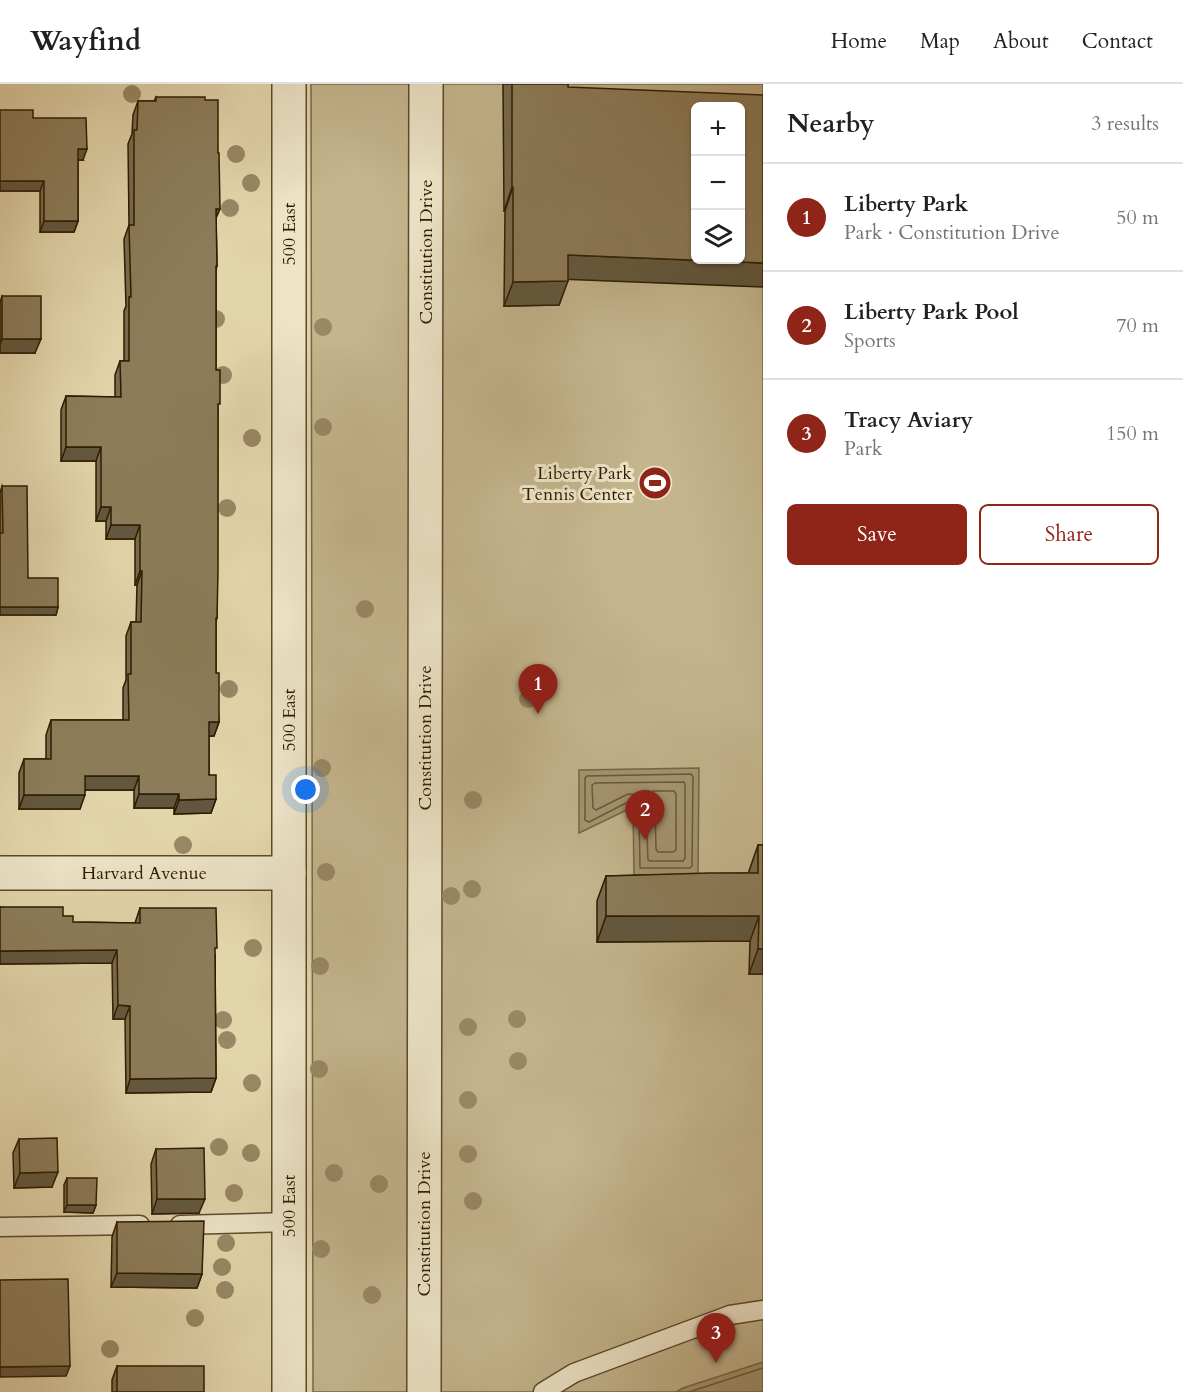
<!DOCTYPE html>
<html lang="en">
<head>
<meta charset="utf-8">
<style>
  :root { --surface:#fff; --page:#f6f6f6; --text:#202124; --muted:#757577; --line:#e0e0e0; --accent:#8f2418 }
  body { margin:0; font-family:Cardo,serif; background:var(--page); color:var(--text) }
  .controls { position:absolute; right:18px; top:18px; display:grid; overflow:hidden; border-radius:9px; box-shadow:0 2px 4px #0004 }
  .controls button { width:54px; height:54px; display:grid; place-items:center; padding:0; border:0; border-bottom:2px solid var(--line); background:var(--surface); color:var(--text); font:30px sans-serif }
  .you { position:absolute; left:306px; top:706px; width:21px; height:21px; margin:-15px; border:4px solid #fff; border-radius:50%; background:#1a73e8; box-shadow:0 0 0 9px #1a73e833 }
  .badge { display:grid; place-items:center; width:39px; height:39px; border-radius:50%; background:var(--accent); color:#fff; font-size:20px; font-weight:700 }
  .pin { position:absolute; translate:-50% -50px; filter:drop-shadow(0 2px 3px #0008) }
  .pin::after { content:''; position:absolute; top:32px; width:21px; height:18px; background:inherit; clip-path:polygon(0 0,100% 0,50% 100%) }
  .list { margin:0; padding:0; list-style:none }
  h2 { display:flex; justify-content:space-between; align-items:center; height:78px; margin:0; padding:0 24px; font-size:26px }
  h2 small { font-size:20px; font-weight:400; color:var(--muted) }
  .list li { display:grid; grid-template-columns:39px 1fr auto; gap:18px; align-items:center; box-sizing:border-box; height:108px; padding:0 24px; border-top:2px solid var(--line) }
  .list b { display:block; font-size:22px; white-space:nowrap }
  .list p { margin:0; font-size:20px; white-space:nowrap; color:var(--muted) }
  .list em { font-size:20px; font-style:normal; color:var(--muted) }
  .actions { display:flex; gap:12px; padding:18px 24px }
  .actions a { flex:1; padding:14px 0; border:2px solid var(--accent); border-radius:9px; text-align:center; font-size:21px; color:var(--accent) }
  .actions .main { background:var(--accent); color:#fff }
  .icon { flex:none; width:33px; height:33px; fill:none; stroke:currentColor; stroke-width:2; stroke-linecap:round; stroke-linejoin:round }
  .map { position:relative; flex:none; width:763px; height:1308px; overflow:hidden }
  header { display:flex; align-items:center; gap:36px; box-sizing:border-box; height:84px; padding:0 30px; background:var(--surface); border-bottom:2px solid var(--line) }
  header strong { font-size:28px }
  nav { display:flex; gap:33px; margin-inline-start:auto; font-size:21px }
  main { display:flex }
  aside { flex:1; background:var(--surface) }
  .map>svg:first-child { display:block }
  .green { fill:#c4b58d; stroke:#786847; stroke-width:1.5; fill-rule:evenodd }
  .water { fill:#a59671; stroke:#756544; stroke-width:1.5 }
  .lines { fill:none; stroke-linecap:round; stroke-linejoin:round }
  .shore { stroke:#695839; stroke-width:1.5 }
  .service-casing { stroke:#5a4a2b; stroke-width:21 }
  .minor-casing { stroke:#5a4a2b; stroke-width:36 }
  .tertiary-casing { stroke:#5a4a2b; stroke-width:36 }
  .service { stroke:#ede4c8; stroke-width:18 }
  .minor { stroke:#ede4c8; stroke-width:33 }
  .tertiary { stroke:#ede4c8; stroke-width:33 }
  .tree { fill:#988864 }
  .wall { fill:#786b4d; stroke:#2d1b01; stroke-width:1.5 }
  .shaded-wall { fill:#62573e; stroke:#2d1b01; stroke-width:1.5 }
  .building { fill:#8c7c59; stroke:#2d1b01; stroke-width:1.5; fill-rule:evenodd }
  .labels { text-anchor:middle; stroke-width:6; stroke-linejoin:round; paint-order:stroke }
  .street-label { font-size:18px; fill:#2d1b01; stroke:#ede4c8 }
  .poi-label { font-size:18px; fill:#2d1b01; stroke:#ede4c8; text-anchor:end }
</style>
</head>
<body>
<header>
<strong>Wayfind</strong>
<nav><a>Home</a><a>Map</a><a>About</a><a>Contact</a></nav>
</header>
<main>
<div class="map">
<svg width="763" height="1308" viewBox="0 0 763 1308">
  <rect width="100%" height="100%" fill="#e3d5aa"/>
  <filter id="stains"><feTurbulence type="fractalNoise" baseFrequency=".00333" numOctaves="4"/><feColorMatrix values="0 0 0 0 .2 0 0 0 0 .09 0 0 0 0 .02 0 0 0 .5 -.17"/></filter>
  <radialGradient id="worn" r=".72"><stop offset=".6" stop-color="#630" stop-opacity="0"/><stop offset="1" stop-color="#630" stop-opacity=".3"/></radialGradient>
  <path class="green" d="M311 0H763V1308H313ZM696 22H740V176H696Z"/>
  <path class="water" d="M699 684 698 791H634L633 723 579 749V686Z
    M763 1278V1308H676L683 1304Z"/>
  <g class="lines">
    <path class="shore" d="M691 690 693 693 692 782 690 784H640L639 725 635 718H628L589 738 585 736V694L587 692Z
      M684 698 685 700V774L683 777H650L648 776 646 723C644 714 637 710 628 710L596 726 593 724 592 701 595 699Z
      M674 707 676 710V766L673 768H658L656 765 655 724 651 709 653 707Z
      M689 1308 763 1284"/>
    <g class="service-casing">
      <path id="service" d="M180 1141 289 1138
        M0 1143 140 1141
        M543 1308 574 1289 730 1231 763 1226"/>
    </g>
    <g class="minor-casing">
      <path id="minor" d="M0 789H289
        M424 1308 426 0"/>
    </g>
    <g class="tertiary-casing">
      <path id="tertiary" d="M289 0V1308"/>
    </g>
    <use href="#service" class="service"/>
    <use href="#minor" class="minor"/>
    <use href="#tertiary" class="tertiary"/>
  </g>
  <g class="tree">
    <circle cx="132" cy="10" r="9"/>
    <circle cx="236" cy="70" r="9"/>
    <circle cx="251" cy="99" r="9"/>
    <circle cx="230" cy="124" r="9"/>
    <circle cx="216" cy="235" r="9"/>
    <circle cx="323" cy="243" r="9"/>
    <circle cx="223" cy="291" r="9"/>
    <circle cx="323" cy="343" r="9"/>
    <circle cx="252" cy="354" r="9"/>
    <circle cx="227" cy="424" r="9"/>
    <circle cx="365" cy="525" r="9"/>
    <circle cx="229" cy="605" r="9"/>
    <circle cx="528" cy="615" r="9"/>
    <circle cx="322" cy="684" r="9"/>
    <circle cx="473" cy="716" r="9"/>
    <circle cx="183" cy="761" r="9"/>
    <circle cx="326" cy="788" r="9"/>
    <circle cx="472" cy="805" r="9"/>
    <circle cx="451" cy="812" r="9"/>
    <circle cx="253" cy="864" r="9"/>
    <circle cx="320" cy="882" r="9"/>
    <circle cx="517" cy="935" r="9"/>
    <circle cx="223" cy="936" r="9"/>
    <circle cx="468" cy="943" r="9"/>
    <circle cx="227" cy="956" r="9"/>
    <circle cx="518" cy="977" r="9"/>
    <circle cx="319" cy="985" r="9"/>
    <circle cx="252" cy="999" r="9"/>
    <circle cx="468" cy="1016" r="9"/>
    <circle cx="219" cy="1063" r="9"/>
    <circle cx="251" cy="1069" r="9"/>
    <circle cx="468" cy="1070" r="9"/>
    <circle cx="334" cy="1089" r="9"/>
    <circle cx="379" cy="1100" r="9"/>
    <circle cx="234" cy="1109" r="9"/>
    <circle cx="473" cy="1117" r="9"/>
    <circle cx="226" cy="1159" r="9"/>
    <circle cx="321" cy="1165" r="9"/>
    <circle cx="222" cy="1183" r="9"/>
    <circle cx="225" cy="1206" r="9"/>
    <circle cx="372" cy="1211" r="9"/>
    <circle cx="195" cy="1234" r="9"/>
    <circle cx="110" cy="1265" r="9"/>
  </g>
  <path class="wall" d="M503 0H568V195L559 221 504 222 505 127H504Z
    M156 13 216 135 217 182 216 186V286L218 327 217 534 216 538V589L219 638 214 652H209V691L216 715 211 729 174 730V724H134V706H85L80 725H19V689L24 675H46V651L51 636H123V604L126 596V552L131 538H136L137 501H135V455H106V437H96V377H61V326L66 312 115 313V291L120 277H124V227L126 222 124 155 129 141 128 60 132 50 133 31 138 17H154Z
    M33 34 83 76H78V137L74 148H40V107H0Z
    M2 212 35 269H0V218Z
    M2 402 28 494 58 523 56 531H0V409Z
    M758 761H763V890H749L750 857 597 858V817L606 792 749 789V787Z
    M0 823 63 832 73 838 135 839 140 824 215 870 216 994 211 1008 126 1009 125 935H113L112 879 0 880Z
    M19 1055 52 1103 14 1104 13 1069Z
    M156 1065 199 1129 152 1130 151 1080Z
    M67 1094 96 1121 93 1129 64 1128V1101Z
    M117 1138 202 1190 197 1204 111 1203 112 1153Z
    M117 1282 204 1308H112V1296Z"/>
  <path class="shaded-wall" d="M78 65H87L83 76H74Z
    M0 97H44L40 107H0Z
    M512 103H513L505 127H504Z
    M216 125H220L214 139Z
    M44 137H78L74 148H40Z
    M568 171 763 179V203L559 195Z
    M568 197 559 221 504 222 513 198Z
    M2 255H41L35 269H0V261Z
    M66 363H101L96 377H61Z
    M101 423H111L106 437H96Z
    M111 441H140L135 455H106Z
    M140 487H142L137 501H135Z
    M0 523H58L56 531H0Z
    M209 638H219L214 652H204Z
    M85 692H139L134 706H80Z
    M139 710H179L174 724H134Z
    M24 711H85L80 725H19Z
    M216 715 211 729 174 730 179 716Z
    M606 832H759L750 857 597 858Z
    M758 865H763V890H749Z
    M117 866 112 879 0 880V867Z
    M118 921 130 922 125 935H113Z
    M216 994 211 1008 126 1009 130 995Z
    M58 1088 52 1103 14 1104 20 1089Z
    M157 1115H205L199 1129 152 1130Z
    M67 1121H96L93 1129 64 1128Z
    M117 1189 202 1190 197 1204 111 1203Z
    M70 1282 66 1292 0 1293V1283Z"/>
  <path class="building" d="M512 0H568V3L763 11V179L568 171V197L513 198V103H512ZM696 22H741V176H696Z
    M156 13H205V16H218V69H219L220 125H216L217 182H216V286H220V320H218V487L217 534H216V589H219V638H209V691H216V715L179 716V710H139V692H85V711H24V675H51V636H129L128 590H131V538H141L142 487H140V441H111V423H101V363H66V312L121 313 120 277H129V213H131L129 141H134V46H137L138 17H156Z
    M0 26H33V34H86L87 65H78V137H44V97H0Z
    M2 212H41V255H2Z
    M2 402H27L28 494H58V523H0V449H3Z
    M758 761H763V865H758L759 832H606V792L709 789H758Z
    M0 823H63V832H73V838L140 839V824H216L217 864H215L216 994 130 995V922L118 921 117 866 0 867Z
    M57 1054 58 1088 20 1089 19 1055Z
    M204 1064 205 1115H157L156 1065Z
    M67 1094H97L96 1121H67Z
    M204 1137 202 1190 117 1189V1138Z
    M68 1195 70 1282 0 1283V1196Z
    M117 1282H204V1308H117Z"/>
  <defs>
    <g id="stadium-disc" transform="scale(1.725)"><circle r="9.5" fill="#8f2418" stroke="#ede4c8"/><path d="M0-5a6.5 5 0 1 0 0 10a6.5 5 0 1 0 0-10ZM-3.5-1.8h7v3.6h-7Z" fill="#fff"/></g>
  </defs>
  <g fill-rule="evenodd">
    <use href="#stadium-disc" x="655" y="399"/>
  </g>
  <g class="labels">
    <g class="street-label">
      <text transform="translate(289 150) rotate(-90)" y="6">500 East</text>
      <text transform="translate(426 168) rotate(-90)" y="6">Constitution Drive</text>
      <text transform="translate(289 636) rotate(-90)" y="6">500 East</text>
      <text transform="translate(425 654) rotate(-90)" y="6">Constitution Drive</text>
      <text x="144" y="795">Harvard Avenue</text>
      <text transform="translate(289 1122) rotate(-90)" y="6">500 East</text>
      <text transform="translate(424 1140) rotate(-90)" y="6">Constitution Drive</text>
    </g>
    <g class="poi-label">
      <text x="632" y="395">Liberty Park<tspan x="632" dy="21">Tennis Center</tspan></text>
    </g>
  </g>
  <rect width="100%" height="100%" filter="url(#stains)"/>
  <rect width="100%" height="100%" fill="url(#worn)"/>
</svg>
<div class="controls">
<button>+</button>
<button>−</button>
<button><svg class="icon" aria-label="layers" viewBox="0 0 24 24"><path d="M12 4l9 5-9 5-9-5zM3 14l9 5 9-5"/></svg></button>
</div>
<div class="you"></div>
<div class="pin badge" style="left:538px;top:630px">1</div>
<div class="pin badge" style="left:645px;top:756px">2</div>
<div class="pin badge" style="left:716px;top:1279px">3</div>
</div>
<aside>
<h2>Nearby<small>3 results</small></h2>
<ul class="list">
<li><span class="badge">1</span><div><b>Liberty Park</b><p>Park · Constitution Drive</p></div><em>50 m</em></li>
<li><span class="badge">2</span><div><b>Liberty Park Pool</b><p>Sports</p></div><em>70 m</em></li>
<li><span class="badge">3</span><div><b>Tracy Aviary</b><p>Park</p></div><em>150 m</em></li>
</ul>
<div class="actions"><a class="main">Save</a><a>Share</a></div>
</aside>
</main>
</body>
</html>
